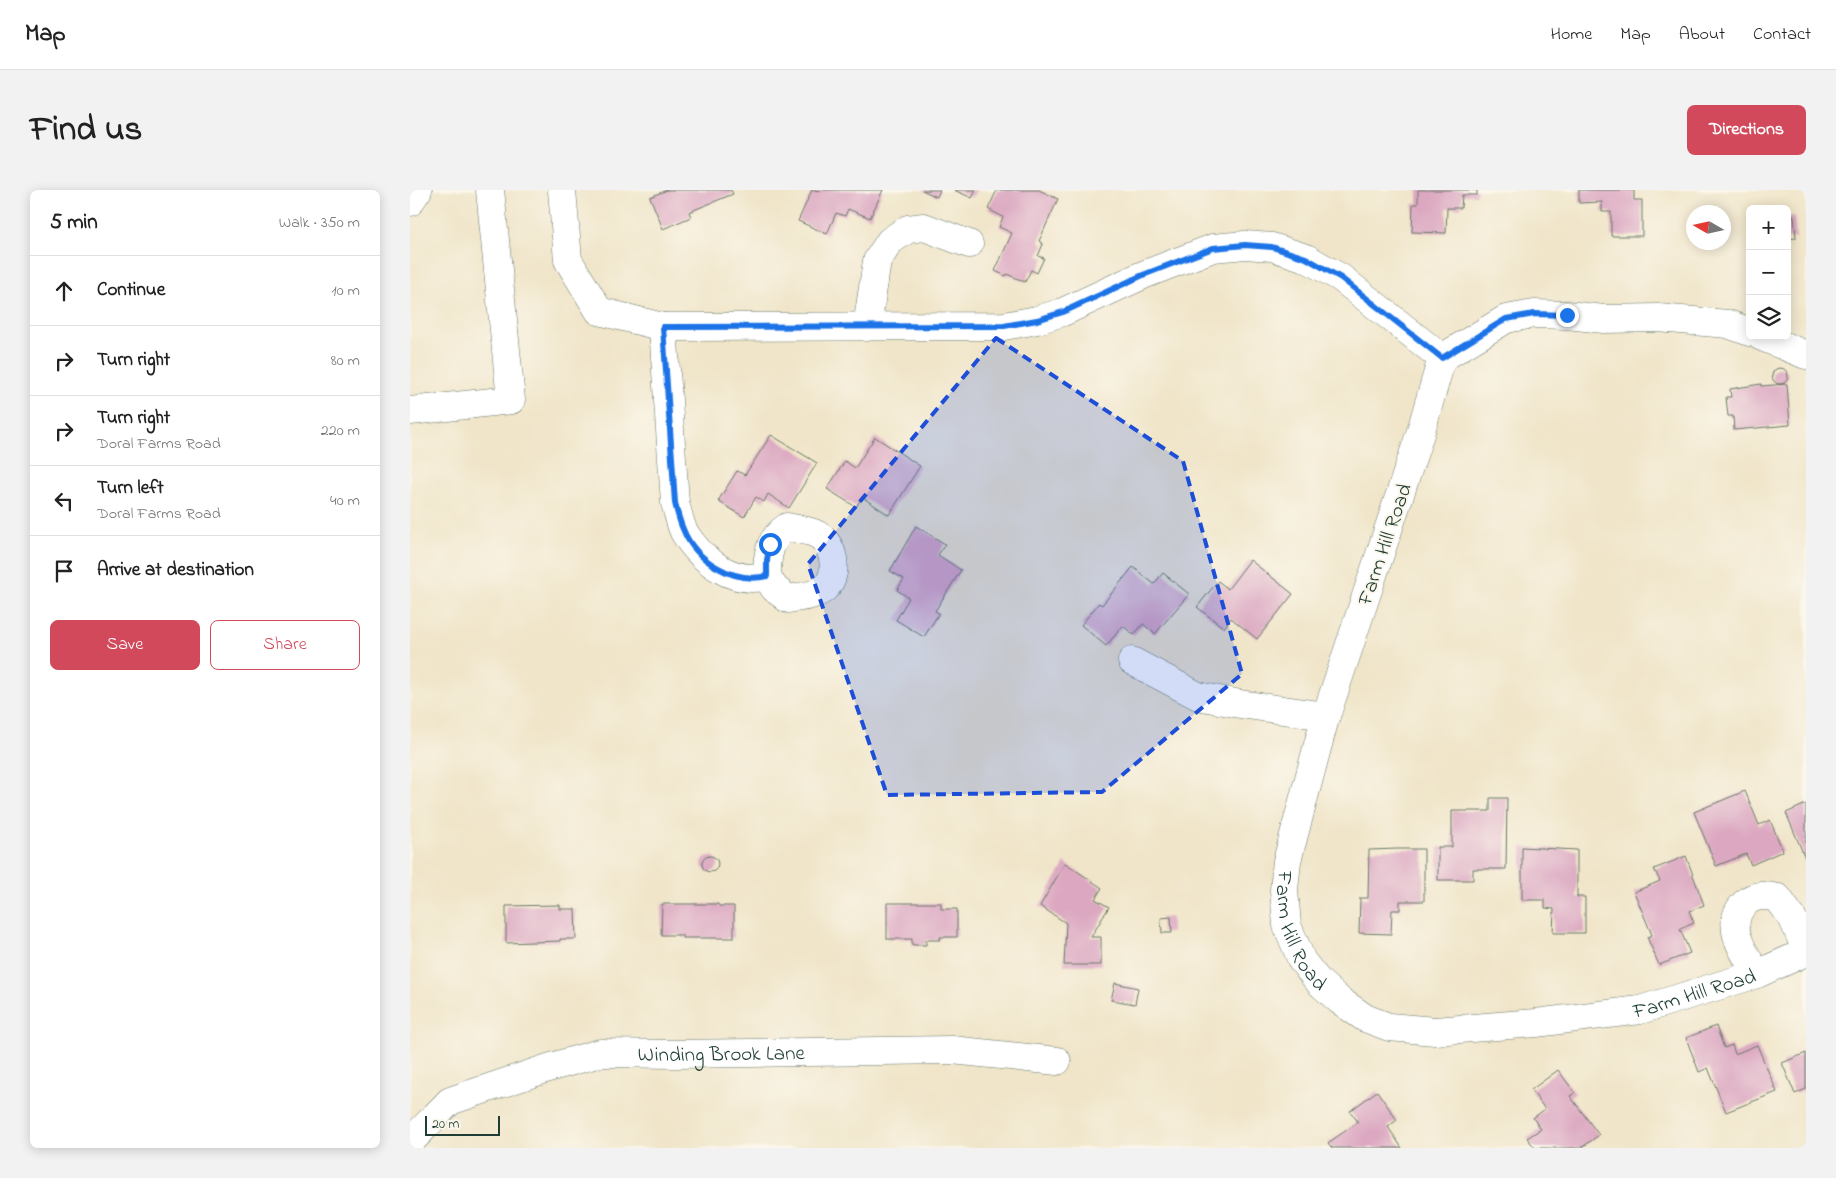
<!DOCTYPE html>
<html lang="en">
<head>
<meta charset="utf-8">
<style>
  :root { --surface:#fff; --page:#f2f2f2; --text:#222; --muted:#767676; --line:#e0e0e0; --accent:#d1495b }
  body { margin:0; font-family:"Indie Flower",sans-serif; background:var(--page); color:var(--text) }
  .controls { position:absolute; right:15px; top:15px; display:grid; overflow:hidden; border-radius:8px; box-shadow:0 2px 12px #0003 }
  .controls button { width:45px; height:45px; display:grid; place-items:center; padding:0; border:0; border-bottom:1px solid var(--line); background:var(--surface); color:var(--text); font:25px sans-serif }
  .compass { position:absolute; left:1276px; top:15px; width:45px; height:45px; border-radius:50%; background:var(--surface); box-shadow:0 2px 12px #0003; rotate:279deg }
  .scale { position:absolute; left:15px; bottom:12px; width:75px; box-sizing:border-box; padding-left:5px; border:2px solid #1f3d34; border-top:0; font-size:14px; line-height:18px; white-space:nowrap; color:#1f3d34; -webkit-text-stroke:4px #fbf7ec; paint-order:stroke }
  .stop { position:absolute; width:15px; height:15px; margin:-11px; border:4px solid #1a73e8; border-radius:50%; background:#fff }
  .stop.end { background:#1a73e8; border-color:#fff; box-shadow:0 1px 5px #0008 }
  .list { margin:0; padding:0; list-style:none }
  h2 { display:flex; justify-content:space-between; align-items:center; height:65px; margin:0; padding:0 20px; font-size:21px }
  h2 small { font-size:16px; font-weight:400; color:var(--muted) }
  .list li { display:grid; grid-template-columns:32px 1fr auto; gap:15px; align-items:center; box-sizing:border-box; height:70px; padding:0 20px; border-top:1px solid var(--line) }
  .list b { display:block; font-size:19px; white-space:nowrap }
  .list p { margin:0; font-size:16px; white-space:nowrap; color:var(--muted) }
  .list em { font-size:16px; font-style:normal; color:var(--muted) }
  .actions { display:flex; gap:10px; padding:15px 20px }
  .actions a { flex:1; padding:11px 0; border:1px solid var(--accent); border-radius:8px; text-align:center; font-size:18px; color:var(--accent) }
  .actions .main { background:var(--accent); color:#fff }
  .icon { flex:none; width:28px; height:28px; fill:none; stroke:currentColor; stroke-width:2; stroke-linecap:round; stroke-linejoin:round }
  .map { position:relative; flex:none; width:1396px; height:958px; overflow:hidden; border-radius:8px }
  header { display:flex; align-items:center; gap:30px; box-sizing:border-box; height:70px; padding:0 25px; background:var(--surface); border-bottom:1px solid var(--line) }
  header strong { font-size:24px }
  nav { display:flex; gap:28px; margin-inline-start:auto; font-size:18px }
  .intro { display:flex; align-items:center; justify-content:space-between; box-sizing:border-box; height:120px; padding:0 30px }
  h1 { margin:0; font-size:35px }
  .button { padding:12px 22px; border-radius:8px; background:var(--accent); color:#fff; font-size:18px; font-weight:700 }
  main { display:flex; gap:30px; padding:0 30px }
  aside { flex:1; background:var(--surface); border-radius:8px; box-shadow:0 2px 12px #0003 }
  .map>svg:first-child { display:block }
  .building { fill:#dca8c1 }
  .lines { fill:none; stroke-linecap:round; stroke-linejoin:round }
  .minor-casing { stroke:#687868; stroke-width:29 }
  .minor { stroke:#fff; stroke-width:28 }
  .route { stroke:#1a73e8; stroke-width:6 }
  .marked { fill:#1d4ed8; fill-opacity:0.2; stroke:#1d4ed8; stroke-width:4; stroke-dasharray:10 6; stroke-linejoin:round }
  .labels { text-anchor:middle; stroke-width:4; stroke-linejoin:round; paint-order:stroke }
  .street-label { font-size:21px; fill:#1f3d34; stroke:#fbf7ec }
</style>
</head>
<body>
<header>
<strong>Map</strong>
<nav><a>Home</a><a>Map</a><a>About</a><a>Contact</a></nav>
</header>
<div class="intro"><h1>Find us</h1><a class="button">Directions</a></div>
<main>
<aside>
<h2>5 min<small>Walk · 350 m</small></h2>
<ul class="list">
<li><svg class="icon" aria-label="ahead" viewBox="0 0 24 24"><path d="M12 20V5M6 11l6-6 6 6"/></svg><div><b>Continue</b></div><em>10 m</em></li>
<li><svg class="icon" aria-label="right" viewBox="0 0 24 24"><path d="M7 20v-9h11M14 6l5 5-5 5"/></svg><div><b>Turn right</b></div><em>80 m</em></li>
<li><svg class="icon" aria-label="right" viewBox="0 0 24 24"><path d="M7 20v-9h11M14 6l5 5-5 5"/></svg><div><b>Turn right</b><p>Doral Farms Road</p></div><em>220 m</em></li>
<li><svg class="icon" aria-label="left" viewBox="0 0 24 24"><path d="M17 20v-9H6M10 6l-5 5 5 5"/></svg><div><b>Turn left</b><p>Doral Farms Road</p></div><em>40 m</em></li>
<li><svg class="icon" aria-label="arrive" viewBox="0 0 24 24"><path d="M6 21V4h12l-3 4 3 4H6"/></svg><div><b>Arrive at destination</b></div></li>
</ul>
<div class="actions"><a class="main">Save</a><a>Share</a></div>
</aside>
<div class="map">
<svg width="1396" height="958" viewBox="0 0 1396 958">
  <rect width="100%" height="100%" fill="#fbf7ec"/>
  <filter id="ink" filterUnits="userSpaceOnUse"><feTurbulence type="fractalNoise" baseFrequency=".02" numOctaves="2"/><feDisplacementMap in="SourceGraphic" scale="10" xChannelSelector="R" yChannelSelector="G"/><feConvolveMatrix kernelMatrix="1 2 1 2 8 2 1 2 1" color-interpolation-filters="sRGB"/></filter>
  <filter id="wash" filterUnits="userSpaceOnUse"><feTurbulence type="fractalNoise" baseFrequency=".0096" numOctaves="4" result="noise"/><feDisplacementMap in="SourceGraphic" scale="20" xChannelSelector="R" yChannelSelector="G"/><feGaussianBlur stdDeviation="1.12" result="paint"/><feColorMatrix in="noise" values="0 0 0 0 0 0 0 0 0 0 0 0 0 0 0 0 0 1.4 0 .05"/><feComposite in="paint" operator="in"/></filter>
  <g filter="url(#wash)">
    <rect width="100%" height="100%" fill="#f0e5c9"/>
    <g id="blocks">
      <path class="building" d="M257 0H321L323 4 279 22 281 27 253 39 240 7Z
        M402 0 412 1 413 0H473L460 28 438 19 435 26 426 23 417 44 388 31Z
        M512 0H530L527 7Z
        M544 0H566L562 8Z
        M587 0H629L648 9 629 51 633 54 628 66 634 68 627 83 621 80 615 92 597 84 596 86 585 81 602 43 589 37 593 27 578 19Z
        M1008 0H1067V5H1052L1051 18H1037L1036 43 1002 42 1003 14H1008Z
        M1169 0H1224V10H1232V46H1201V22H1192V12L1169 13Z
        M1384 26 1386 48 1377 49V27Z
        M1362 186a8 8 0 1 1 16 0a8 8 0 1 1-16 0Z
        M1351 194V196L1377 194 1380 235 1324 240 1323 226H1318L1316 207H1321L1320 199Z
        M361 245 407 273 379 318 358 304 354 312 346 307 334 327 308 311 327 281 335 285Z
        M465 247 510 276 479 325 452 307 446 317 417 299 435 271 445 278Z
        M506 336 535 354 528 365 551 380 525 421 529 423 514 447 486 430 499 408 487 400 494 389 480 381Z
        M840 370 883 404 847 449 821 428 814 438 787 417 808 391 818 399Z
        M723 377 744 394 753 383 779 404 745 444 733 434 724 445 713 436 696 456 671 435 689 413 692 415Z
        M1335 601 1349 635 1360 630 1373 661 1341 675 1336 664 1306 676 1284 622Z
        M1080 608H1097L1096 679H1063V690H1028V657H1042V621H1080Z
        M1396 614V670L1376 623Z
        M1112 657 1167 660V707H1175V743H1143L1144 719 1135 718V710H1112Z
        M987 659H1014V711H990V720H982L981 744 949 743 950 708H958L959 660Z
        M1276 666 1294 715 1279 721 1284 733 1270 739 1280 763 1249 775 1237 747 1242 745 1224 702 1250 691 1244 679Z
        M292 674a8 8 0 1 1 16 0a8 8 0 1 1-16 0Z
        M655 673 692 698 685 709 699 717 681 747H691V775H654L656 733 630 716Z
        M477 713H531V719H547V747H530V750H516V755H502V749H477Z
        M252 714H308L309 716H324V748H272V745H251Z
        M150 715V719H165L166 749H150V751L96 753V716Z
        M761 727 762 743H752L751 728Z
        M705 793 728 798 725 814 701 810Z
        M1306 836 1314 858 1322 855 1325 864 1347 855 1367 902 1316 922 1298 878 1289 882 1276 848Z
        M1396 863V899L1385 904 1372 873Z
        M1148 880 1165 903 1160 906 1189 945 1171 958H1125L1117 948 1131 939 1123 928 1135 919 1121 900Z
        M967 901 987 930 978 937 992 958H922L918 953 948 932 940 921Z"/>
    </g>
  </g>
  <g filter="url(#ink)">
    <use href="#blocks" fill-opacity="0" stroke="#687868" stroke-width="1"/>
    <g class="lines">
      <g class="minor-casing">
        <g id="minor">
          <path d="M152 0 158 70 189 121 253 137 594 136 627 130 653 122 733 85 803 58 835 55 862 57 896 68 931 88 1032 168"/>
          <path d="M0 12 8 0"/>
          <path d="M253 137 265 313C268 322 270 334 274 342 292 371 322 395 357 386 357 365 359 349 377 337 386 339 396 340 404 343 424 351 430 382 416 397 407 406 390 407 378 409L364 398 357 386"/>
          <path d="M457 137 467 71 480 51 498 39 514 37 559 54"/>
          <path d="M1350 146 1396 165"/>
          <path id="s1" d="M1032 168 1010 244 914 532 877 671 874 700 877 735 892 771 909 792 929 810 955 828 979 837 1025 841 1126 833 1230 820 1347 784 1396 762"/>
          <path d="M1032 168 1096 129 1124 124 1157 125 1194 129 1248 128 1318 134 1340 142"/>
          <path d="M0 221 101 210 80 0"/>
          <path d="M722 471 788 506 830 514 916 526"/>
          <path d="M1347 784C1334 763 1313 734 1335 713 1345 704 1355 705 1368 708L1383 729 1396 760"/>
          <path id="s2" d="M0 952 40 911 138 878 190 863 266 864 542 860 647 871"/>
        </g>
      </g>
      <use href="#minor" class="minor"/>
    </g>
  </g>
  <g class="lines" filter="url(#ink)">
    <path class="route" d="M360 354 357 370V386C323 394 285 370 273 339 269 330 267 321 265 313L253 137 594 136 627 130 653 122 733 85 803 58 835 55 862 57 896 68 931 88 1032 168 1096 129 1124 124 1157 125"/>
  </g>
  <path class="marked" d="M586 148 773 271 832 484 692 602 477 605 398 374Z"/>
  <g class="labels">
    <g class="street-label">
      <text transform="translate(974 354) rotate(-71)" y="7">Farm Hill Road</text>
      <text dy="7" stroke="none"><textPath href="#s1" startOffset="600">Farm Hill Road</textPath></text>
      <text dy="7" stroke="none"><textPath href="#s1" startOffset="1050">Farm Hill Road</textPath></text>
      <text dy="7" stroke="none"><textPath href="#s2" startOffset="336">Winding Brook Lane</textPath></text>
    </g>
  </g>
</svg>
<div class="controls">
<button>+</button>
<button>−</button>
<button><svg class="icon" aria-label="layers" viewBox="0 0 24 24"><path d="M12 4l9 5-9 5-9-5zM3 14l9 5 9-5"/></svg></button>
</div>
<svg class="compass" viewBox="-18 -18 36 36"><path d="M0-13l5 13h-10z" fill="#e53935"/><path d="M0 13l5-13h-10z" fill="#767676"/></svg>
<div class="scale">20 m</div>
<div class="stop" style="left:360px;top:354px"></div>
<div class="stop end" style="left:1157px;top:125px"></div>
</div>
</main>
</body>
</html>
